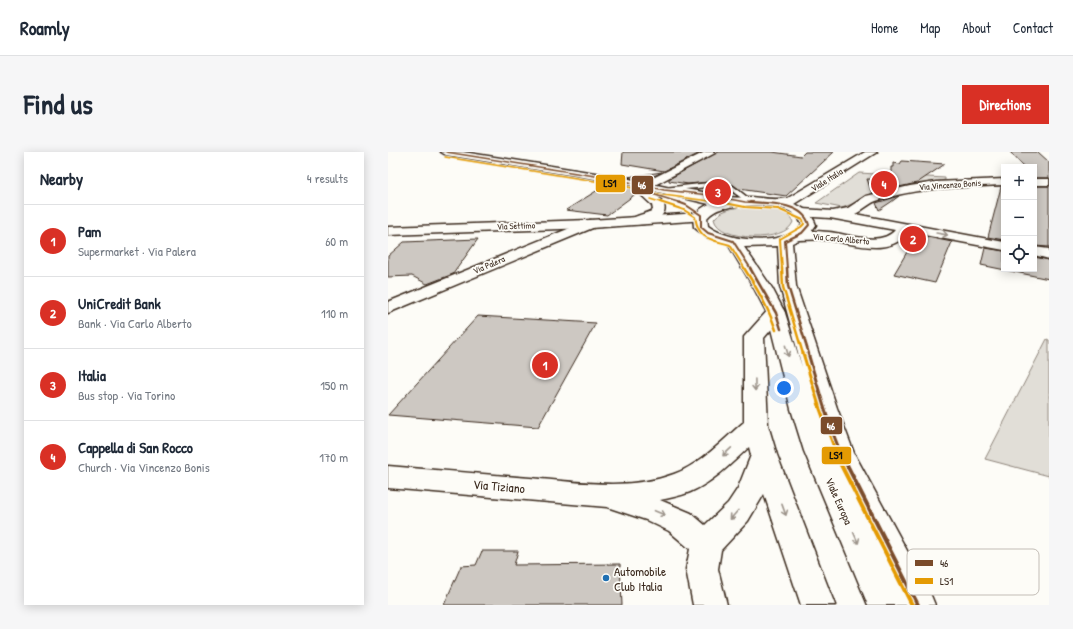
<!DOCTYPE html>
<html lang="en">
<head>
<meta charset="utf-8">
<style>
  :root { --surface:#fff; --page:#f6f6f7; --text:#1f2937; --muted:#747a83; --line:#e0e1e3; --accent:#d93025 }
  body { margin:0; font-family:"Patrick Hand",sans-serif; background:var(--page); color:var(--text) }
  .controls { position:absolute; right:12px; top:12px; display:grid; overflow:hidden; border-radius:0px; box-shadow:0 2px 10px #0003 }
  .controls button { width:36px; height:36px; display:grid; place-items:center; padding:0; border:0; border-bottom:1px solid var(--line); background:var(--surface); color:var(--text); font:20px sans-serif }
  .you { position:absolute; left:396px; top:236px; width:14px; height:14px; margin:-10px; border:3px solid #fff; border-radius:50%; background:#1a73e8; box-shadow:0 0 0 6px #1a73e833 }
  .badge { display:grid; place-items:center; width:26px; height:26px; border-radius:50%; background:var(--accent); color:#fff; font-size:13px; font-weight:700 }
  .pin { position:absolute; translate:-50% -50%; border:2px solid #fff; box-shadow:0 1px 4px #0006 }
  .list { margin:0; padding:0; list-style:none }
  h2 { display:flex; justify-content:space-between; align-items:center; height:52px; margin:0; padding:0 16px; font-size:17px }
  h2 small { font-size:13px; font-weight:400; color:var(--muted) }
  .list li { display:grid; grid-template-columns:26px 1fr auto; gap:12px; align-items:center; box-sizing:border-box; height:72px; padding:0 16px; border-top:1px solid var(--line) }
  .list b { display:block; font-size:15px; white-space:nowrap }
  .list p { margin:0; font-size:13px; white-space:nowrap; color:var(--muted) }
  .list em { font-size:13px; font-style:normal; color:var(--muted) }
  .icon { flex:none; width:22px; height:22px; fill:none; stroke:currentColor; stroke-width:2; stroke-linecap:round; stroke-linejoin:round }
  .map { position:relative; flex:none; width:661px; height:453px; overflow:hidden; border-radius:0px }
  header { display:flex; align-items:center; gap:24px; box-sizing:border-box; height:56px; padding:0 20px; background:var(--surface); border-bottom:1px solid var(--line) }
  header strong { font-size:19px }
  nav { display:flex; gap:22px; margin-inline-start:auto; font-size:14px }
  .intro { display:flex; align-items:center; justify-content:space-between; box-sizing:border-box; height:96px; padding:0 24px }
  h1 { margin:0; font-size:28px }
  .button { padding:10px 18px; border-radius:0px; background:var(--accent); color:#fff; font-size:14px; font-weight:700 }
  main { display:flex; gap:24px; padding:0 24px }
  aside { flex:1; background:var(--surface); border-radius:0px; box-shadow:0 2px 10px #0003 }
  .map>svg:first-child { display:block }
  .green { fill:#e1ded7; stroke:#8e847a }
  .building { fill:#cdc8c2; stroke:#3b2a1e }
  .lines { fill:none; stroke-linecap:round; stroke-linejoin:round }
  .lane-casing { stroke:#3b2a1e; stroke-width:3 }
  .street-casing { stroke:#3b2a1e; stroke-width:3 }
  .secondary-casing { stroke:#3b2a1e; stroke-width:3 }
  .primary-casing { stroke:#3b2a1e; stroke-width:3 }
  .lane { fill:#fdfcf7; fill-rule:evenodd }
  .street { fill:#fdfcf7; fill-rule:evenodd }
  .secondary { fill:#fdfcf7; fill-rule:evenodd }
  .primary { fill:#fdfcf7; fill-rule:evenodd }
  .bus-1-far4-casing { stroke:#fdfcf7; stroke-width:3 }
  .bus-1-far3-casing { stroke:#fdfcf7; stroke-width:4 }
  .bus-1-far2-casing { stroke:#fdfcf7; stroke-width:5 }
  .bus-1-far1-casing { stroke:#fdfcf7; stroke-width:6 }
  .bus-1-casing { stroke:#fdfcf7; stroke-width:7 }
  .bus-2-far4-casing { stroke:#fdfcf7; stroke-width:3 }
  .bus-2-far3-casing { stroke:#fdfcf7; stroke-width:4 }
  .bus-2-far2-casing { stroke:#fdfcf7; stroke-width:5 }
  .bus-2-far1-casing { stroke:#fdfcf7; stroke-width:6 }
  .bus-2-casing { stroke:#fdfcf7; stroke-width:7 }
  .bus-1-far4 { stroke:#7a4b2a; stroke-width:1.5 }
  .bus-1-far3 { stroke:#7a4b2a; stroke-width:2 }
  .bus-1-far2 { stroke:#7a4b2a; stroke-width:2.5 }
  .bus-1-far1 { stroke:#7a4b2a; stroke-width:3 }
  .bus-1 { stroke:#7a4b2a; stroke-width:4 }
  .bus-2-far4 { stroke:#e49a03; stroke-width:1.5 }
  .bus-2-far3 { stroke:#e49a03; stroke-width:2 }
  .bus-2-far2 { stroke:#e49a03; stroke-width:2.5 }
  .bus-2-far1 { stroke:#e49a03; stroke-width:3 }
  .bus-2 { stroke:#e49a03; stroke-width:4 }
  .oneway { stroke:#9c938a }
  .poi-dot { fill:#1f6fb2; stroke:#fdfcf7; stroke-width:1.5 }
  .labels { text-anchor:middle; stroke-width:3.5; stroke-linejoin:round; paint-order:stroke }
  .far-street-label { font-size:9px; fill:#3b2a1e; stroke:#fdfcf7 }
  .street-label { font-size:11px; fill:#3b2a1e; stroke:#fdfcf7 }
  .near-street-label { font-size:13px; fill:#3b2a1e; stroke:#fdfcf7 }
  .near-poi-label { font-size:13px; fill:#3b2a1e; stroke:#fdfcf7; text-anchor:start }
  .key { fill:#fdfcf7; stroke:#c3bdb6; stroke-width:1 }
  .key-label { font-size:11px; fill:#3b2a1e }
  .line-badge { stroke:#fdfcf7; stroke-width:1.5 }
  .badge-label { font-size:11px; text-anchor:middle; font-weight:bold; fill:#fff }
  .pale-badge-label { font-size:11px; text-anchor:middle; font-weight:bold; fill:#111 }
</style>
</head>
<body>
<header>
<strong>Roamly</strong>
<nav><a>Home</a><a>Map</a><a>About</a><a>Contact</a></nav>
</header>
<div class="intro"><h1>Find us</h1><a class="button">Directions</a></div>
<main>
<aside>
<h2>Nearby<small>4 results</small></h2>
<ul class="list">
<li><span class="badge">1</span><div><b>Pam</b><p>Supermarket · Via Palera</p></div><em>60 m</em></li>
<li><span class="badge">2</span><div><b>UniCredit Bank</b><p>Bank · Via Carlo Alberto</p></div><em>110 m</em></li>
<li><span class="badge">3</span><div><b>Italia</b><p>Bus stop · Via Torino</p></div><em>150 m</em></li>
<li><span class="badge">4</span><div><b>Cappella di San Rocco</b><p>Church · Via Vincenzo Bonis</p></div><em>170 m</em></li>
</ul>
</aside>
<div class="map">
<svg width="661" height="453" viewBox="0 0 661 453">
  <rect width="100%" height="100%" fill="#fdfcf7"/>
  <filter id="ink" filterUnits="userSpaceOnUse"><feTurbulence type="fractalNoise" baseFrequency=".025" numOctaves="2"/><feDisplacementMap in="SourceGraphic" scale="8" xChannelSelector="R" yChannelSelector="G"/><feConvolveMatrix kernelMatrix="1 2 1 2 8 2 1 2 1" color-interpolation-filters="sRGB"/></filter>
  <g filter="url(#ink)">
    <path class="green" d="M471 21 557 26V28L491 41 454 56 428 51Z
      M367 54C380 56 399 56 405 70 398 91 330 90 326 67 335 55 353 55 367 54Z
      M659 187 661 188V324L597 307Z"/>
    <path class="building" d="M235 0H314L276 19 234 12Z
      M330 0H384L413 4 417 0H446L398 44 351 37 345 33 321 30 300 32 281 29V27Z
      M622 0H650L661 10V26H646V15H634L635 14Z
      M514 9 557 12 529 31 484 41 479 27 503 28V15H505V11L512 12Z
      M274 20 256 29 239 25Z
      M221 31 251 37 249 41 219 63 178 58Z
      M616 34V88L600 85 613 35Z
      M646 34H661V95L646 94Z
      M511 44 503 50 491 58 488 51Z
      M529 83 564 90 547 131 506 122Z
      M90 87 65 122 39 132 24 124 0 125V104L16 90Z
      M597 96 616 99V117H646V105L661 108V127L593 113Z
      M90 164 208 171 150 275 0 263Z
      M94 399H130L126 413 232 412 234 453H56L73 414 88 413Z"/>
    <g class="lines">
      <g class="lane-casing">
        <path id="lane" d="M321 31 345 34 364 49 356 51 296 41 293 39 294 38 276 40 273 38 276 36ZM321 35 341 37 355 47 297 37Z"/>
      </g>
      <g class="street-casing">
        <path id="street" d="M317 0H329L263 35H255L253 33 255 31Z
          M616 27V33C573 35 529 35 488 49 480 52 474 59 467 62L616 90V98L520 80C502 106 465 91 440 88 430 87 419 88 409 88L404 87 402 84 404 81C415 78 430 79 441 80 461 82 493 95 507 78L442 66 409 64 408 61 409 58 414 57 445 59 460 56 478 44 522 34 548 30Z
          M646 27H661V33H646Z
          M256 36C261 38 265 41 269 44 292 64 257 75 243 72L241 69C246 63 259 62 265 58L264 53 250 40 252 38Z
          M202 68 207 69 209 72 207 75 0 161V150Z
          M646 95 661 97V107L646 103Z
          M388 155 395 157 397 161 376 186 380 273 389 303 447 453H413L376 342 360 369 333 398 330 417 339 453H305L298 417 302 397 281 379 258 368 219 355 0 336V314C47 318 95 322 142 326 187 330 242 339 286 322 313 312 334 289 356 270V185L381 157ZM361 295 363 303 350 336 340 351 317 373 303 361 272 348C282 346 292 344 302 340 325 330 343 312 361 295Z"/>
      </g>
      <g class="secondary-casing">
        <path id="secondary" d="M53 0H75L232 25 338 48 342 49 344 52 342 55 338 56 232 31 58 3Z
          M312 61 317 62 319 65 317 68 202 76 0 83V75L202 68Z"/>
      </g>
      <g class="primary-casing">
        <path id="primary" d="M477 0H489L406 52C417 56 424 62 428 73L420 84 404 91 408 134 449 256 466 301 542 441 547 453H480L416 299 403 257 379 161 366 136 340 92 319 86 306 75 305 65C317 48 343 45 363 45 376 46 387 49 400 46ZM361 53C378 54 408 53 414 73 395 95 341 90 320 74L319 66C329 54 346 54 361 53ZM390 94 392 134 414 215 397 161 384 136 356 95Z"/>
      </g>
      <use href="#lane" class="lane"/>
      <use href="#street" class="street"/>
      <use href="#secondary" class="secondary"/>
      <use href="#primary" class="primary"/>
      <g class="bus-1-far4-casing">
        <path id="bus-1-far4" d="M58 0 232 28 276 38 321 43 357 50 379 51
          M264 42 293 51"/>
      </g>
      <g class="bus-1-far3-casing">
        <path id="bus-1-far3" d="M290 50 298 53 313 63V75L320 81 345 89 363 117
          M362 50C381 51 416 51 421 73L414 81 397 89 399 117"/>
      </g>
      <g class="bus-1-far2-casing">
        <path id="bus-1-far2" d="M362 116 388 161 393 177
          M399 116 400 134 421 202"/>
      </g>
      <g class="bus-1-far1-casing">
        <path id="bus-1-far1" d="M420 201C431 238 441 277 458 312"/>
      </g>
      <g class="bus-1-casing">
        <path id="bus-1" d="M458 311 530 453"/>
      </g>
      <g class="bus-2-far4-casing">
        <path id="bus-2-far4" d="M57 5 231 33 275 43 337 51
          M262 47 275 51"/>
      </g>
      <g class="bus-2-far3-casing">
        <path id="bus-2-far3" d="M272 50 296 58 307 65C311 88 322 87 342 93L357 117
          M332 50 357 55 390 57 415 68 416 72 413 75 392 87 394 117"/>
      </g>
      <g class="bus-2-far2-casing">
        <path id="bus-2-far2" d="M356 116C369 136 380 155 388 178
          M394 116 395 135 415 202"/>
      </g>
      <g class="bus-2-far1-casing">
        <path id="bus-2-far1" d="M415 201 432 257 452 312"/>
      </g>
      <g class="bus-2-casing">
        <path id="bus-2" d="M452 311 524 453"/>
      </g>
      <use href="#bus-1-far4" class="bus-1-far4"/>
      <use href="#bus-1-far3" class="bus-1-far3"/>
      <use href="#bus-1-far2" class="bus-1-far2"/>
      <use href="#bus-1-far1" class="bus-1-far1"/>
      <use href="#bus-1" class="bus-1"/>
      <use href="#bus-2-far4" class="bus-2-far4"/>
      <use href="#bus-2-far3" class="bus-2-far3"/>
      <use href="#bus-2-far2" class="bus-2-far2"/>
      <use href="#bus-2-far1" class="bus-2-far1"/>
      <use href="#bus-2" class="bus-2"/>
    </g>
    <defs><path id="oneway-shaft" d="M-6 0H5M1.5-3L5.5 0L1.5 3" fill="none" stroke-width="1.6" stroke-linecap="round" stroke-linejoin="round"/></defs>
    <g class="oneway">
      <use href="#oneway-shaft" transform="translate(554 82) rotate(10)"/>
      <use href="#oneway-shaft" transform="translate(399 199) rotate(74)"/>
      <use href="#oneway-shaft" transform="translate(367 233) rotate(89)"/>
      <use href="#oneway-shaft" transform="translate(339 300) rotate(137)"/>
      <use href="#oneway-shaft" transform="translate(396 358) rotate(70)"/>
      <use href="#oneway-shaft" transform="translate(272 361) rotate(23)"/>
      <use href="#oneway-shaft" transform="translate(346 363) rotate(131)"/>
      <use href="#oneway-shaft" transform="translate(468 386) rotate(66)"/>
    </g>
  </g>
  <circle class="poi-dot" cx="218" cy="426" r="4"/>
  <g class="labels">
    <g class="far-street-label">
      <text transform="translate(439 28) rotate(-32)" y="3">Viale Italia</text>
      <text transform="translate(562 33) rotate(-4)" y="3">Via Vincenzo Bonis</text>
      <text transform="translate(128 74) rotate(-2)" y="3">Via Settimo</text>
      <text transform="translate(453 87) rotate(5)" y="3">Via Carlo Alberto</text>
      <text transform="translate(101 113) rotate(-23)" y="3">Via Palera</text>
    </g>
    <g class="street-label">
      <text transform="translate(451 349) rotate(66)" y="4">Viale Europa</text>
    </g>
    <g class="near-street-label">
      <text transform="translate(111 334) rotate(5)" y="5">Via Tiziano</text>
    </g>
    <g class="near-poi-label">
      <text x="226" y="424">Automobile<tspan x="226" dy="15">Club Italia</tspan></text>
    </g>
  </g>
  <rect x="519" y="397" width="132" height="46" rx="6" class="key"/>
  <rect x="527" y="408" width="18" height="6" fill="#7a4b2a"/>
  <rect x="527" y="426" width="18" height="6" fill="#e49a03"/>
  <g class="key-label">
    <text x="552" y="415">46</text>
    <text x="552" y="433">LS1</text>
  </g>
  <g class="line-badge">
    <rect x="207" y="22" width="31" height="19" rx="4" fill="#e49a03"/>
    <rect x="243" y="23" width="23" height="20" rx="4" fill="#7a4b2a"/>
    <rect x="432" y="264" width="23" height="19" rx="4" fill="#7a4b2a"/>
    <rect x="433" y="294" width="31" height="19" rx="4" fill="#e49a03"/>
  </g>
  <g class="badge-label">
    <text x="254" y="37">46</text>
    <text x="443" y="278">46</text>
  </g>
  <g class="pale-badge-label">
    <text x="222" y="35">LS1</text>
    <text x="448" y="307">LS1</text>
  </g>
</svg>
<div class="controls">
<button>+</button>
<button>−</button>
<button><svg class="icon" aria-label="locate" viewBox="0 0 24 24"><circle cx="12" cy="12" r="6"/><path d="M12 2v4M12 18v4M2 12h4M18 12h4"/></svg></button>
</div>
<div class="you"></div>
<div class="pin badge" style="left:157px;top:213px">1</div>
<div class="pin badge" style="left:525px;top:87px">2</div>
<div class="pin badge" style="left:330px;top:40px">3</div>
<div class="pin badge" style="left:496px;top:32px">4</div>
</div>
</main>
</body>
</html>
